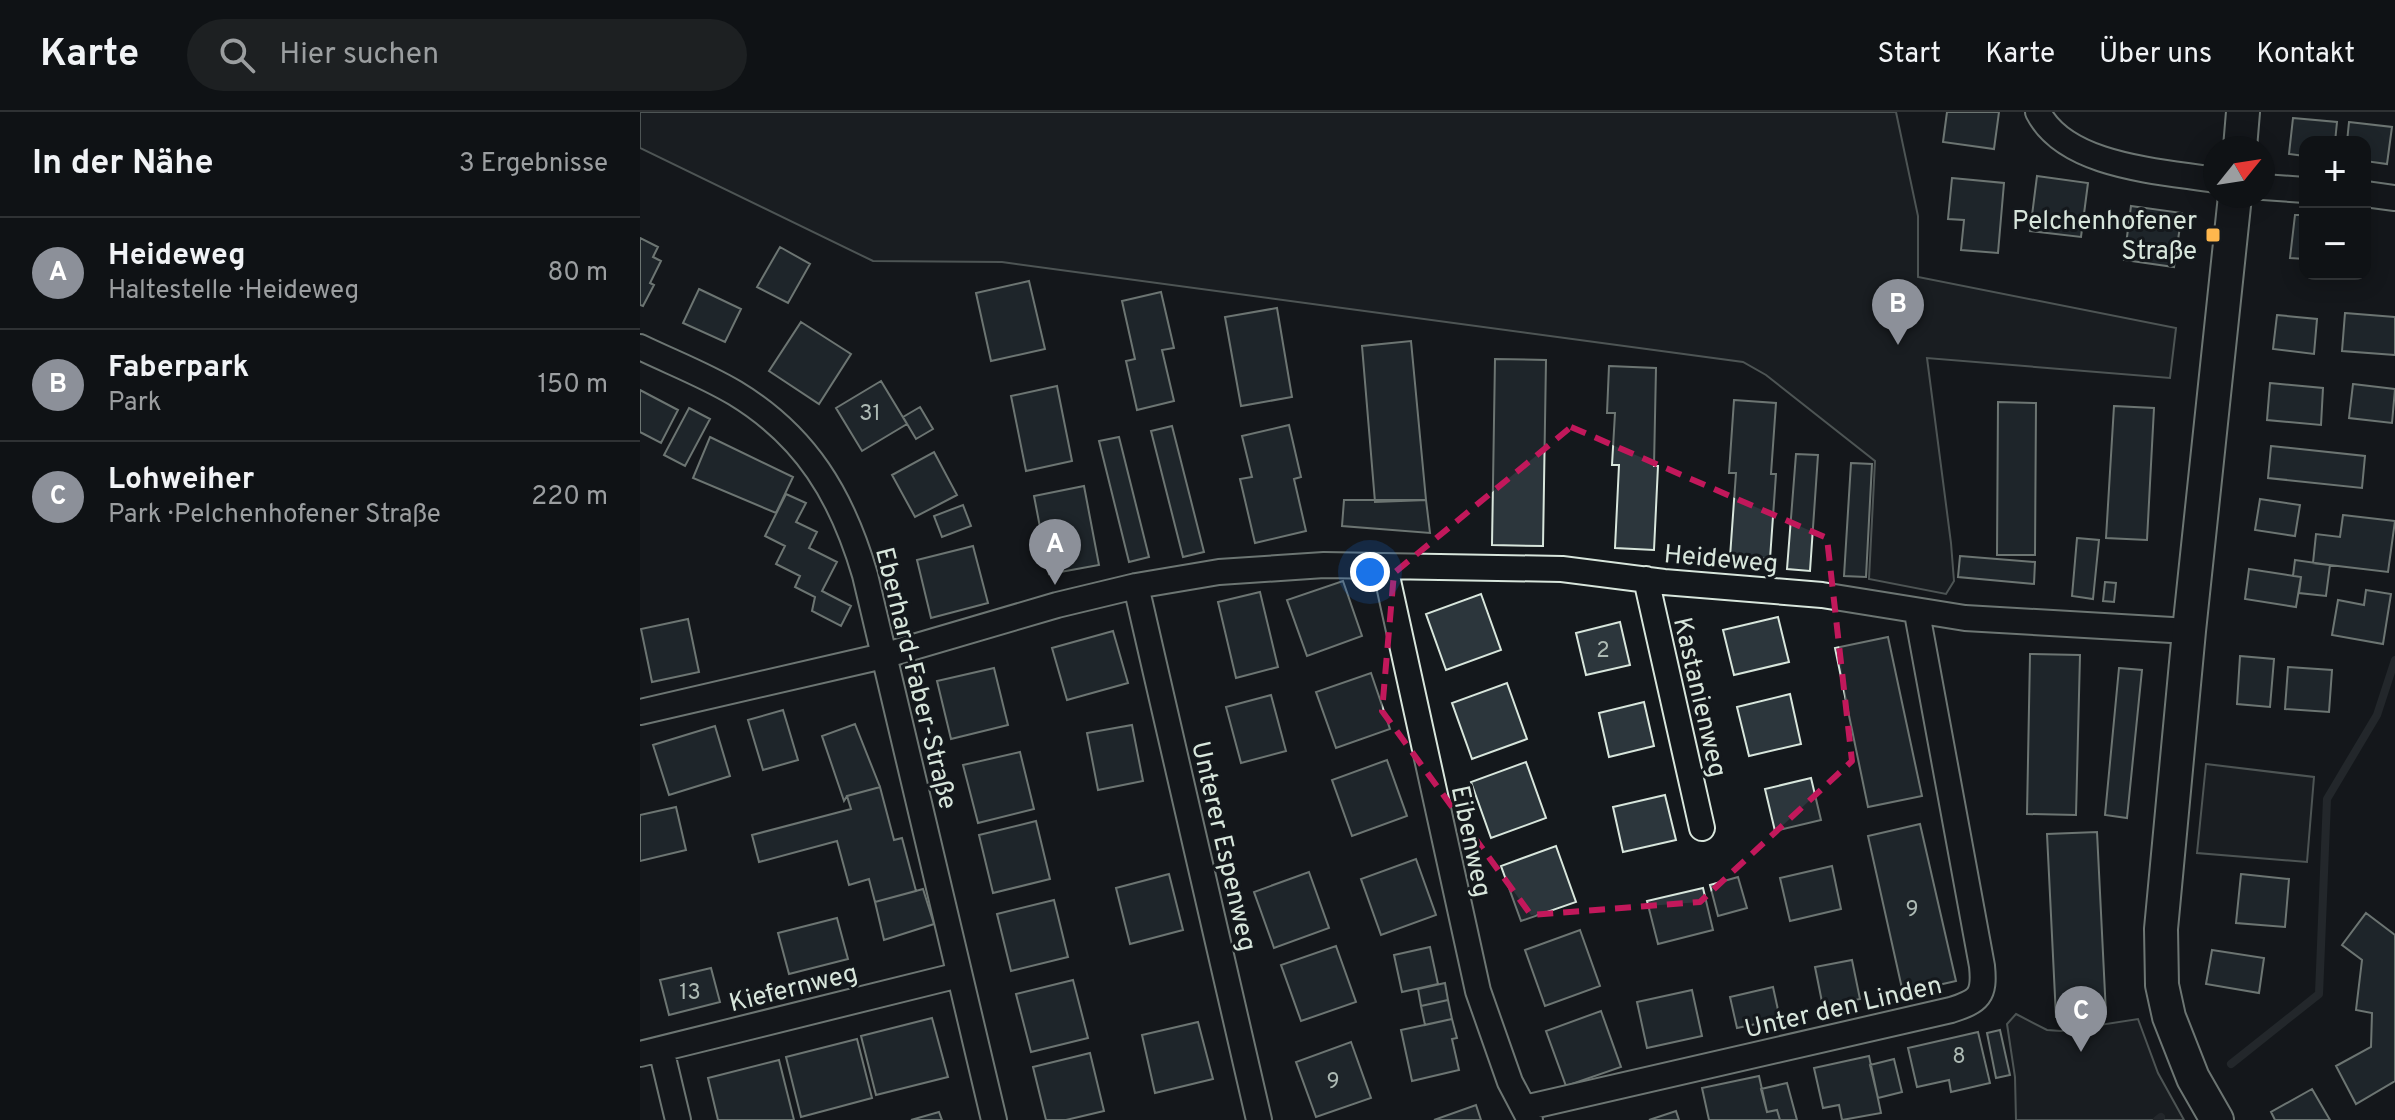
<!DOCTYPE html>
<html lang="de">
<head>
<meta charset="utf-8">
<style>
  :root { --surface:#0f1215; --page:#1d2022; --text:#f1f3f6; --muted:#9b9ea0; --line:#2f3234; --accent:#8c9099 }
  body { margin:0; font-family:Overpass,sans-serif; background:var(--page); color:var(--text) }
  .controls { position:absolute; right:24px; top:24px; display:grid; overflow:hidden; border-radius:16px; box-shadow:0 4px 20px #0003 }
  .controls button { width:72px; height:72px; display:grid; place-items:center; padding:0; border:0; border-bottom:2px solid var(--line); background:var(--surface); color:var(--text); font:40px sans-serif }
  .compass { position:absolute; left:1563px; top:24px; width:72px; height:72px; border-radius:50%; background:var(--surface); box-shadow:0 4px 20px #0003; rotate:60deg }
  .you { position:absolute; left:730px; top:460px; width:28px; height:28px; margin:-20px; border:6px solid #fff; border-radius:50%; background:#1a73e8; box-shadow:0 0 0 12px #1a73e833 }
  .badge { display:grid; place-items:center; width:52px; height:52px; border-radius:50%; background:var(--accent); color:#fff; font-size:26px; font-weight:700 }
  .pin { position:absolute; translate:-50% -66px; filter:drop-shadow(0 2px 4px #0008) }
  .pin::after { content:''; position:absolute; top:42px; width:28px; height:24px; background:inherit; clip-path:polygon(0 0,100% 0,50% 100%) }
  .list { margin:0; padding:0; list-style:none }
  h2 { display:flex; justify-content:space-between; align-items:center; height:104px; margin:0; padding:0 32px; font-size:34px }
  h2 small { font-size:26px; font-weight:400; color:var(--muted) }
  .list li { display:grid; grid-template-columns:52px 1fr auto; gap:24px; align-items:center; box-sizing:border-box; height:112px; padding:0 32px; border-top:2px solid var(--line) }
  .list b { display:block; font-size:30px; white-space:nowrap }
  .list p { margin:0; font-size:26px; white-space:nowrap; color:var(--muted) }
  .list em { font-size:26px; font-style:normal; color:var(--muted) }
  .icon { flex:none; width:44px; height:44px; fill:none; stroke:currentColor; stroke-width:2; stroke-linecap:round; stroke-linejoin:round }
  .map { position:relative; flex:none; width:1755px; height:1008px; overflow:hidden }
  header { display:flex; align-items:center; gap:48px; box-sizing:border-box; height:112px; padding:0 40px; background:var(--surface); border-bottom:2px solid var(--line) }
  header strong { font-size:38px }
  nav { display:flex; gap:44px; margin-inline-start:auto; font-size:28px }
  .search { width:560px; height:72px; background:var(--page); display:flex; align-items:center; gap:20px; box-sizing:border-box; padding:0 28px; border-radius:44px; color:var(--muted); font-size:30px }
  main { display:flex }
  aside { flex:1; background:var(--surface) }
  .map>svg:first-child { display:block }
  .green { fill:#202428; stroke:#939e99; stroke-width:2 }
  .lines { fill:none; stroke-linecap:round; stroke-linejoin:round }
  .stream { stroke:#363b3e; stroke-width:8 }
  .building { fill:#2c363c; stroke:#d8e6dc; stroke-width:2 }
  .street-casing { stroke:#d8e6dc; stroke-width:28 }
  .secondary-casing { stroke:#d8e6dc; stroke-width:36 }
  .street { stroke:#14181c; stroke-width:24 }
  .secondary { stroke:#14181c; stroke-width:32 }
  .marked { fill:none; stroke:#c2185b; stroke-width:6; stroke-dasharray:16 10; stroke-linejoin:round }
  .poi-dot { fill:#ffb74d; stroke:#14181c; stroke-width:3 }
  .labels { text-anchor:middle; stroke-width:6; stroke-linejoin:round; paint-order:stroke }
  .number-label { font-size:22px; fill:#adbab4 }
  .poi-label { font-size:26px; fill:#d8e6dc; stroke:#14181c; text-anchor:end }
  .street-label { font-size:26px; fill:#d8e6dc; stroke:#14181c }
</style>
</head>
<body>
<header>
<strong>Karte</strong>
<div class="search"><svg class="icon" aria-label="search" viewBox="0 0 24 24"><circle cx="10" cy="10" r="6"/><path d="M15 15l6 6"/></svg>Hier suchen</div>
<nav><a>Start</a><a>Karte</a><a>Über uns</a><a>Kontakt</a></nav>
</header>
<main>
<aside>
<h2>In der Nähe<small>3 Ergebnisse</small></h2>
<ul class="list">
<li><span class="badge">A</span><div><b>Heideweg</b><p>Haltestelle · Heideweg</p></div><em>80 m</em></li>
<li><span class="badge">B</span><div><b>Faberpark</b><p>Park</p></div><em>150 m</em></li>
<li><span class="badge">C</span><div><b>Lohweiher</b><p>Park · Pelchenhofener Straße</p></div><em>220 m</em></li>
</ul>
</aside>
<div class="map">
<svg width="1755" height="1008" viewBox="0 0 1755 1008">
  <rect width="100%" height="100%" fill="#14181c"/>
  <path class="green" d="M0 0H1256L1278 104V165L1536 216 1530 266 1287 246 1311 431 1314 469 1306 482 1229 467 1235 349 1126 263 1103 250 362 150 233 149 0 36Z
    M1566 652 1674 665 1667 750 1557 741Z
    M1376 902 1407 918 1421 919 1498 907 1518 961 1544 1008H1376L1375 965 1367 912Z"/>
  <g class="lines">
    <path class="stream" d="M1591 952 1679 882 1687 687 1737 603 1755 548
      M1517 1008 1521 1005"/>
  </g>
  <path class="building" d="M1307 0H1359L1354 37 1303 30Z
    M1653 6 1697 10 1695 30H1665V44L1649 42Z
    M1709 10 1752 15 1747 52 1725 49V30H1707Z
    M1397 64 1448 71 1441 125 1390 119Z
    M1312 66 1364 71 1358 141 1321 138 1324 108 1308 107Z
    M1491 94 1542 101 1534 155 1484 148Z
    M1655 103H1665V147L1650 146Z
    M0 126 18 135 13 145 21 149 10 171 14 173 3 194 0 193Z
    M140 135 170 152 148 191 117 175Z
    M389 169 405 237 351 249 336 181Z
    M59 177 101 197 85 230 43 211Z
    M521 180 534 236 522 238 534 289 497 298 486 249 495 247 482 189Z
    M637 196 652 285 601 294 585 205Z
    M1705 201 1755 205V243L1702 239Z
    M1637 203 1677 207 1674 242 1633 237Z
    M161 210 211 242 179 292 129 259Z
    M771 229 786 388 735 390 722 234Z
    M855 247 906 248 903 434 852 433Z
    M969 254 1016 256 1014 354H1018L1014 438 975 436 979 353H972L975 301H967Z
    M241 269 267 312 222 339 196 296Z
    M1630 271 1683 276 1681 313 1627 308Z
    M1713 272 1755 277 1752 311 1709 306Z
    M417 274 432 349 386 359 371 284Z
    M0 278 38 298 21 331 0 320Z
    M1094 288 1136 291 1131 362H1136L1130 447 1090 445 1096 361H1089Z
    M1358 290 1396 291 1395 443H1357Z
    M1474 294 1514 296 1507 428 1466 426Z
    M280 295 293 317 276 327 263 305Z
    M49 296 70 307 45 354 24 343Z
    M649 313 661 365 654 367 666 419 615 431 600 367 612 365 602 324Z
    M532 314 564 440 543 445 511 319Z
    M70 325 153 365 136 401 53 366Z
    M479 325 509 445 489 450 459 329Z
    M1631 334 1725 344 1722 376 1628 366Z
    M294 340 317 383 275 405 252 363Z
    M1156 342 1178 343 1170 459 1147 457Z
    M1211 351 1232 352 1226 465 1204 464Z
    M444 374 459 453 409 462 394 384Z
    M146 382 166 391 156 410 177 420 169 436 197 450 182 479 211 494 201 514 172 499 175 485 155 475 160 464 136 452 145 434 125 424Z
    M1620 387 1660 393 1655 424 1615 418Z
    M704 388H786L790 421 702 414Z
    M323 393 331 414 302 425 294 404Z
    M1703 403 1755 409 1748 460 1673 451 1676 422 1700 425Z
    M1437 426 1459 428 1453 487 1432 484Z
    M333 434 348 491 291 506 277 448Z
    M1320 444 1395 450 1394 472 1318 465Z
    M1655 448 1690 453 1686 484 1659 481 1661 465 1653 464Z
    M1609 457 1661 465 1656 495 1605 487Z
    M703 469 722 524 667 544 647 488Z
    M1465 470 1476 471 1474 490 1463 489Z
    M1726 478 1751 482 1743 532 1692 523 1698 488 1724 493Z
    M620 480 638 555 596 566 578 490Z
    M841 482 861 538 806 558 786 502Z
    M1138 505 1149 550 1094 563 1083 518Z
    M48 507 59 560 12 570 1 517Z
    M980 510 990 553 946 563 936 521Z
    M473 519 488 571 427 588 412 536Z
    M1248 525 1282 684 1228 695 1195 536Z
    M1390 542 1440 543 1436 703 1387 702Z
    M1600 544 1634 547 1630 595 1597 592Z
    M1648 555 1692 558 1689 600 1645 597Z
    M354 556 368 613 311 627 297 569Z
    M1479 556 1502 558 1487 706 1465 703Z
    M731 561 750 617 696 636 676 580Z
    M867 571 887 627 832 647 812 591Z
    M1150 582 1161 632 1109 644 1097 595Z
    M631 583 646 639 601 651 586 595Z
    M1004 590 1014 634 969 645 959 601Z
    M143 598 158 648 123 658 108 608Z
    M215 612 240 675 207 684 204 689 182 624Z
    M492 613 503 669 458 678 447 621Z
    M75 614 90 664 29 683 13 633Z
    M380 640 394 697 338 711 323 653Z
    M747 648 767 704 712 724 692 668Z
    M886 650 906 706 851 726 831 670Z
    M1171 666 1181 708 1135 719 1125 677Z
    M240 675 254 728 262 726 276 779 235 790 229 767 209 773 197 729 119 750 112 723 211 697 207 684Z
    M1025 683 1036 728 983 740 973 695Z
    M36 695 46 738 0 749V703Z
    M396 709 410 767 353 781 339 723Z
    M1280 712 1316 869 1263 881 1228 724Z
    M1457 720 1466 902 1416 905 1407 722Z
    M916 734 936 790 881 809 861 754Z
    M776 747 796 803 741 823 721 767Z
    M1192 754 1201 797 1150 809 1140 766Z
    M669 760 689 816 634 836 614 780Z
    M529 762 543 818 490 832 476 776Z
    M1601 762 1649 767 1645 815 1596 811Z
    M1098 765 1107 796 1078 804 1070 773Z
    M1063 776 1073 818 1018 832 1007 789Z
    M283 777 294 812 244 828 235 790Z
    M414 788 428 845 371 859 357 802Z
    M1726 801 1755 823V969L1716 992 1696 954 1731 935 1732 901 1716 898 1722 848 1702 833Z
    M197 806 208 847 149 862 138 821Z
    M940 818 960 874 905 894 885 838Z
    M696 834 716 890 661 909 641 853Z
    M790 835 798 872 762 880 754 843Z
    M1572 838 1624 846 1619 881 1566 872Z
    M1212 848 1220 887 1183 895 1175 855Z
    M71 856 80 890 29 903 20 868Z
    M433 868 448 926 391 940 376 882Z
    M805 871 808 888 781 894 778 877Z
    M1133 875 1140 907 1097 916 1090 885Z
    M1052 878 1062 924 1007 936 997 890Z
    M808 888 812 907 785 913 781 894Z
    M961 899 981 955 926 974 906 919Z
    M292 906 308 965 236 983 221 924Z
    M812 907 817 926 812 927 819 958 772 969 761 918Z
    M558 910 573 967 515 981 502 923Z
    M1360 918 1370 963 1356 966 1347 921Z
    M1338 920 1350 971 1311 980 1309 968 1277 975 1268 936Z
    M217 927 232 986 161 1005 146 945Z
    M711 930 731 986 676 1005 656 950Z
    M450 941 464 999 426 1008H406L393 955Z
    M1229 944 1241 1001 1202 1008 1199 993 1183 996 1174 956Z
    M1254 947 1262 980 1238 986 1230 953Z
    M139 948 154 1008H78L68 966Z
    M1119 964 1127 1000 1137 998 1140 1008H1069L1062 976Z
    M1147 971 1157 1008H1140L1137 998 1127 1000 1121 977Z
    M1672 977 1690 1008H1635L1631 1000Z
    M836 993 841 1008H794Z
    M1036 999 1039 1008H1009Z
    M299 1000 302 1008H271Z"/>
  <g class="lines">
    <g class="street-casing">
      <path id="street" d="M1398 0C1426 55 1520 59 1575 68
        M1623 75 1665 78
        M1725 82 1755 86
        M0 235C31 250 65 263 95 281 166 324 202 384 225 463L354 1008
        M745 455 838 879 870 970 890 1008
        M1006 467 1062 716
        M496 474 619 1008
        M0 600 243 544 417 493 496 474 579 460 684 453 922 457 1024 470 1182 483 1325 506 1549 519
        M21 937 38 1008
        M0 942 319 863
        M884 996 1311 898C1339 889 1345 884 1342 854L1277 501"/>
    </g>
    <g class="secondary-casing">
      <path id="secondary" d="M1600 36 1603 0
        M1577 1008 1553 966 1529 905 1522 873 1521 817 1549 519 1595 84"/>
    </g>
    <use href="#street" class="street"/>
    <use href="#secondary" class="secondary"/>
  </g>
  <path d="M0 0H1755V1008H0ZM931 315 1187 426 1212 649 1060 790 891 803 742 599 754 461Z" fill="#14181c" fill-opacity=".55" fill-rule="evenodd"/>
  <path class="marked" d="M931 315 1187 426 1212 649 1060 790 891 803 742 599 754 461Z"/>
  <rect class="poi-dot" x="1565" y="115" width="16" height="16" rx="4"/>
  <g class="labels">
    <g class="number-label">
      <text x="230" y="308">31</text>
      <text x="963" y="545">2</text>
      <text x="1272" y="804">9</text>
      <text x="50" y="887">13</text>
      <text x="1319" y="951">8</text>
      <text x="693" y="976">9</text>
    </g>
    <g class="poi-label">
      <text x="1557" y="117">Pelchenhofener<tspan x="1557" dy="30">Straße</tspan></text>
    </g>
    <g class="street-label">
      <text transform="translate(1081 446) rotate(5)" y="9">Heideweg</text>
      <text transform="translate(277 566) rotate(76)" y="9">Eberhard-Faber-Straße</text>
      <text transform="translate(1061 585) rotate(77)" y="9">Kastanienweg</text>
      <text transform="translate(832 729) rotate(78)" y="9">Eibenweg</text>
      <text transform="translate(585 734) rotate(77)" y="9">Unterer Espenweg</text>
      <text transform="translate(153 875) rotate(-14)" y="9">Kiefernweg</text>
      <text transform="translate(1203 894) rotate(-13)" y="9">Unter den Linden</text>
    </g>
  </g>
</svg>
<div class="controls">
<button>+</button>
<button>−</button>
</div>
<svg class="compass" viewBox="-18 -18 36 36"><path d="M0-13l5 13h-10z" fill="#e53935"/><path d="M0 13l5-13h-10z" fill="#9b9ea0"/></svg>
<div class="you"></div>
<div class="pin badge" style="left:415px;top:473px">A</div>
<div class="pin badge" style="left:1258px;top:233px">B</div>
<div class="pin badge" style="left:1441px;top:940px">C</div>
</div>
</main>
</body>
</html>
